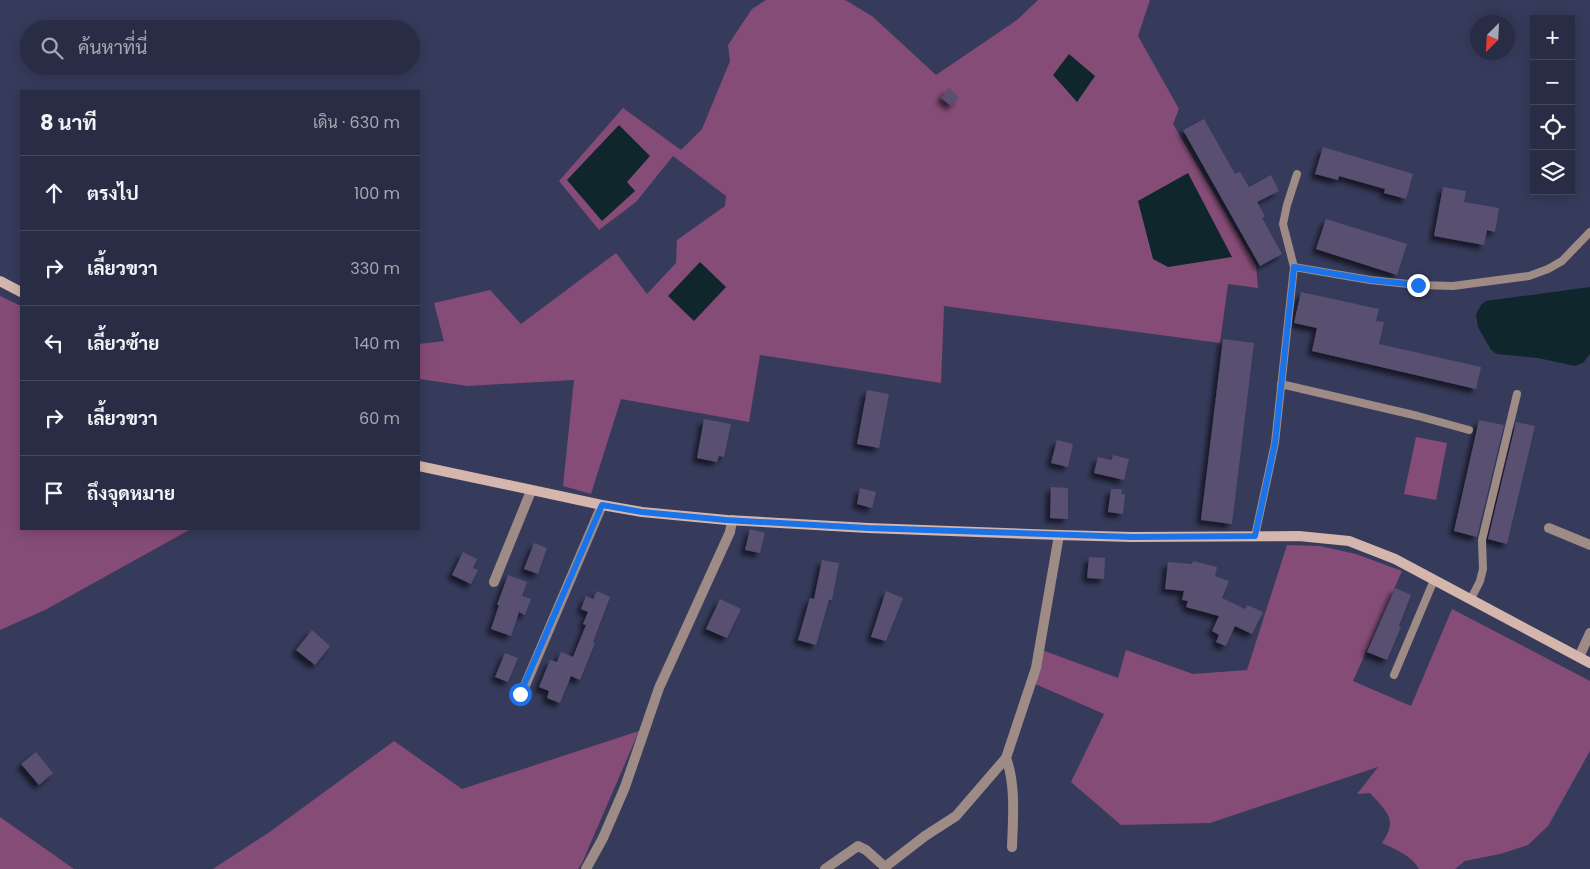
<!DOCTYPE html>
<html lang="th">
<head>
<meta charset="utf-8">
<style>
  :root { --surface:#282c44; --page:#30344b; --text:#f1f3f6; --muted:#a5a7b2; --line:#44485d }
  body { margin:0; font-family:Poppins,Sarabun,sans-serif; background:var(--page); color:var(--text) }
  .controls { position:absolute; right:15px; top:15px; display:grid; overflow:hidden; border-radius:0px; box-shadow:0 2px 12px #0003 }
  .controls button { width:45px; height:45px; display:grid; place-items:center; padding:0; border:0; border-bottom:1px solid var(--line); background:var(--surface); color:var(--text); font:25px sans-serif }
  .compass { position:absolute; left:1470px; top:15px; width:45px; height:45px; border-radius:50%; background:var(--surface); box-shadow:0 2px 12px #0003; rotate:204deg }
  .stop { position:absolute; width:15px; height:15px; margin:-11px; border:4px solid #1a73e8; border-radius:50%; background:#fff }
  .stop.end { background:#1a73e8; border-color:#fff; box-shadow:0 1px 5px #0008 }
  .list { margin:0; padding:0; list-style:none }
  h2 { display:flex; justify-content:space-between; align-items:center; height:65px; margin:0; padding:0 20px; font-size:21px }
  h2 small { font-size:16px; font-weight:400; color:var(--muted) }
  .list li { display:grid; grid-template-columns:32px 1fr auto; gap:15px; align-items:center; box-sizing:border-box; height:75px; padding:0 20px; border-top:1px solid var(--line) }
  .list b { display:block; font-size:19px; white-space:nowrap }
  .list em { font-size:16px; font-style:normal; color:var(--muted) }
  .icon { flex:none; width:28px; height:28px; fill:none; stroke:currentColor; stroke-width:2; stroke-linecap:round; stroke-linejoin:round }
  .map { position:relative; flex:none; width:1590px; height:869px; overflow:hidden }
  .search { position:absolute; background:var(--surface); box-shadow:0 2px 12px #0003; left:20px; top:20px; width:400px; height:55px; display:flex; align-items:center; gap:12px; box-sizing:border-box; padding:0 18px; border-radius:28px; color:var(--muted); font-size:19px }
  .panel { position:absolute; background:var(--surface); box-shadow:0 2px 12px #0003; left:20px; top:90px; width:400px; height:440px; border-radius:0px }
  .map>svg:first-child { display:block }
  .green { fill:#854c77 }
  .water { fill:#0f262c }
  .building { fill:#584f71; filter:url(#shadow) }
  .lines { fill:none; stroke-linecap:round; stroke-linejoin:round }
  .lane { stroke:#9e8b85; stroke-width:8 }
  .street { stroke:#9e8b85; stroke-width:10 }
  .secondary { stroke:#d5b6ad; stroke-width:10 }
  .route { stroke:#1a73e8; stroke-width:6 }
</style>
</head>
<body>
<div class="map">
<svg width="1590" height="869" viewBox="0 0 1590 869">
  <defs>
    <filter id="shadow"><feDropShadow dx="-4.5" dy="4.5" stdDeviation="2.5" flood-color="#0009"/></filter>
  </defs>
  <rect width="100%" height="100%" fill="#363b5b"/>
  <path class="green" d="M766 0H845L872 16 936 75 1017 20 1038 0H1150L1138 36 1179 109 1173 124 1256 265 1258 288 1228 284 1220 343 944 306 941 383 760 355 749 422 621 399 591 494 563 486 574 380 468 386 419 379V344L444 341 434 303 490 290 521 324 616 253 647 294 676 263 677 240 725 206 726 196 673 156 636 202 599 230 559 181 623 108 681 150 702 129 730 61 728 45 752 9Z
    M0 296 21 306V529H191L45 610 0 630Z
    M1416 437 1447 443 1436 500 1404 494Z
    M1287 545 1320 546 1356 554 1402 571 1353 681 1411 706 1452 609 1590 681V751L1548 826 1528 845 1500 854 1465 861 1455 869H1419C1411 855 1396 850 1382 843 1399 819 1386 811 1370 793L1357 794 1378 767 1210 823 1121 825 1071 782 1104 714 1033 683 1042 650 1118 678 1126 650 1193 674 1247 670Z
    M639 731 582 863 578 869H213L271 831 394 741 462 789Z
    M0 817 74 869H0Z"/>
  <path class="water" d="M1069 54 1095 76 1077 102 1053 75Z
    M619 125 650 156 627 182 635 191 602 221 567 180Z
    M1188 173 1232 257 1168 267 1153 259 1138 201Z
    M700 262 726 287 694 321 668 296Z
    M1590 287V354L1583 363 1575 366 1538 358 1497 354 1491 350 1478 327 1476 314 1481 305 1486 301Z"/>
  <path class="building" d="M949 88 959 97 951 106 941 98Z
    M1204 119 1235 174 1240 172 1249 187 1271 175 1279 191 1257 202 1265 216 1262 218 1282 254 1260 266 1183 130Z
    M1323 147 1413 174 1406 199 1384 193 1385 189 1339 176 1338 180 1315 174Z
    M1443 187 1466 191 1464 202 1499 208 1495 232 1487 230 1484 245 1434 236Z
    M1326 219 1407 244 1397 275 1316 249Z
    M1301 292 1379 309 1376 321 1384 322 1379 344 1481 367 1476 389 1312 351 1317 328 1294 323Z
    M1223 339 1254 343 1232 524 1201 520Z
    M867 390 889 394 879 448 857 444Z
    M704 419 731 424 724 457 719 456 717 462 697 458Z
    M1479 420 1504 425 1477 537 1454 531Z
    M1516 422 1535 426 1507 544 1488 539Z
    M1057 440 1073 444 1068 467 1051 463Z
    M1113 455 1129 459 1124 480 1094 473 1098 457 1112 460Z
    M1051 487 1068 488V519L1050 518Z
    M860 488 876 492 872 508 857 504Z
    M1111 489H1122L1121 494H1125L1123 514 1108 512Z
    M750 529 765 533 760 553 745 550Z
    M534 543 547 548 538 574 524 569Z
    M463 552 477 559 473 568 478 570 471 584 452 575Z
    M1089 557 1105 558 1104 579 1087 578Z
    M822 560 839 563 832 600H829L816 645 798 640 810 598 814 599Z
    M1193 561 1217 567 1215 576 1229 581 1222 598 1245 609 1247 605 1263 612 1252 634 1235 626 1226 646 1216 642 1219 635 1212 631 1219 616 1186 607 1188 601 1182 600 1184 591 1165 589 1168 562 1192 564Z
    M508 575 527 582 522 596 531 599 525 615 519 612 511 636 491 629 499 605H497Z
    M1395 588 1411 595 1399 626 1401 627 1387 660 1367 652Z
    M597 591 610 597 593 642 595 643 580 680 571 676 560 703 547 698 549 691 539 687 550 660 557 662 561 652 573 657 586 625 583 624 588 612 581 609 586 596 593 599Z
    M886 591 903 598 886 641 871 637Z
    M720 599 741 609 727 638 706 629Z
    M312 630 330 646 315 665 296 650Z
    M505 653 518 658 508 682 495 677Z
    M36 752 53 773 39 785 21 764Z"/>
  <g class="lines">
    <path class="lane" d="M1294 267 1370 280 1418 285 1453 286 1529 276 1548 269 1562 261 1590 232
      M1281 384 1418 416 1469 430
      M1255 536 1275 443 1294 267 1283 224 1287 205 1297 174
      M1471 599 1480 581 1483 569 1482 540 1517 394
      M1394 675 1434 580"/>
    <path class="street" d="M1549 528 1590 545
      M494 582 531 491
      M1579 657 1590 633
      M521 695 602 505
      M1006 758C1016 785 1013 818 1012 847
      M586 869 603 838 625 787 659 688 730 532 732 520
      M825 869 858 846 866 850 885 867 925 836 956 816 1006 758 1036 668 1059 535"/>
    <path class="secondary" d="M0 281 21 292
      M419 466 602 505 642 512 727 520 868 528 1059 535 1132 537 1299 536 1349 541 1395 559 1590 663"/>
  </g>
  <g class="lines">
    <path class="route" d="M520 694 602 505 642 512 726 520 868 528 1132 537 1255 536 1275 443 1294 267 1370 280 1418 285"/>
  </g>
</svg>
<div class="controls">
<button>+</button>
<button>−</button>
<button><svg class="icon" aria-label="locate" viewBox="0 0 24 24"><circle cx="12" cy="12" r="6"/><path d="M12 2v4M12 18v4M2 12h4M18 12h4"/></svg></button>
<button><svg class="icon" aria-label="layers" viewBox="0 0 24 24"><path d="M12 4l9 5-9 5-9-5zM3 14l9 5 9-5"/></svg></button>
</div>
<svg class="compass" viewBox="-18 -18 36 36"><path d="M0-13l5 13h-10z" fill="#e53935"/><path d="M0 13l5-13h-10z" fill="#a5a7b2"/></svg>
<div class="stop" style="left:520px;top:694px"></div>
<div class="stop end" style="left:1418px;top:285px"></div>
<div class="search"><svg class="icon" aria-label="search" viewBox="0 0 24 24"><circle cx="10" cy="10" r="6"/><path d="M15 15l6 6"/></svg>ค้นหาที่นี่</div>
<section class="panel">
<h2>8 นาที<small>เดิน · 630 m</small></h2>
<ul class="list">
<li><svg class="icon" aria-label="ahead" viewBox="0 0 24 24"><path d="M12 20V5M6 11l6-6 6 6"/></svg><div><b>ตรงไป</b></div><em>100 m</em></li>
<li><svg class="icon" aria-label="right" viewBox="0 0 24 24"><path d="M7 20v-9h11M14 6l5 5-5 5"/></svg><div><b>เลี้ยวขวา</b></div><em>330 m</em></li>
<li><svg class="icon" aria-label="left" viewBox="0 0 24 24"><path d="M17 20v-9H6M10 6l-5 5 5 5"/></svg><div><b>เลี้ยวซ้าย</b></div><em>140 m</em></li>
<li><svg class="icon" aria-label="right" viewBox="0 0 24 24"><path d="M7 20v-9h11M14 6l5 5-5 5"/></svg><div><b>เลี้ยวขวา</b></div><em>60 m</em></li>
<li><svg class="icon" aria-label="arrive" viewBox="0 0 24 24"><path d="M6 21V4h12l-3 4 3 4H6"/></svg><div><b>ถึงจุดหมาย</b></div></li>
</ul>
</section>
</div>
</body>
</html>
